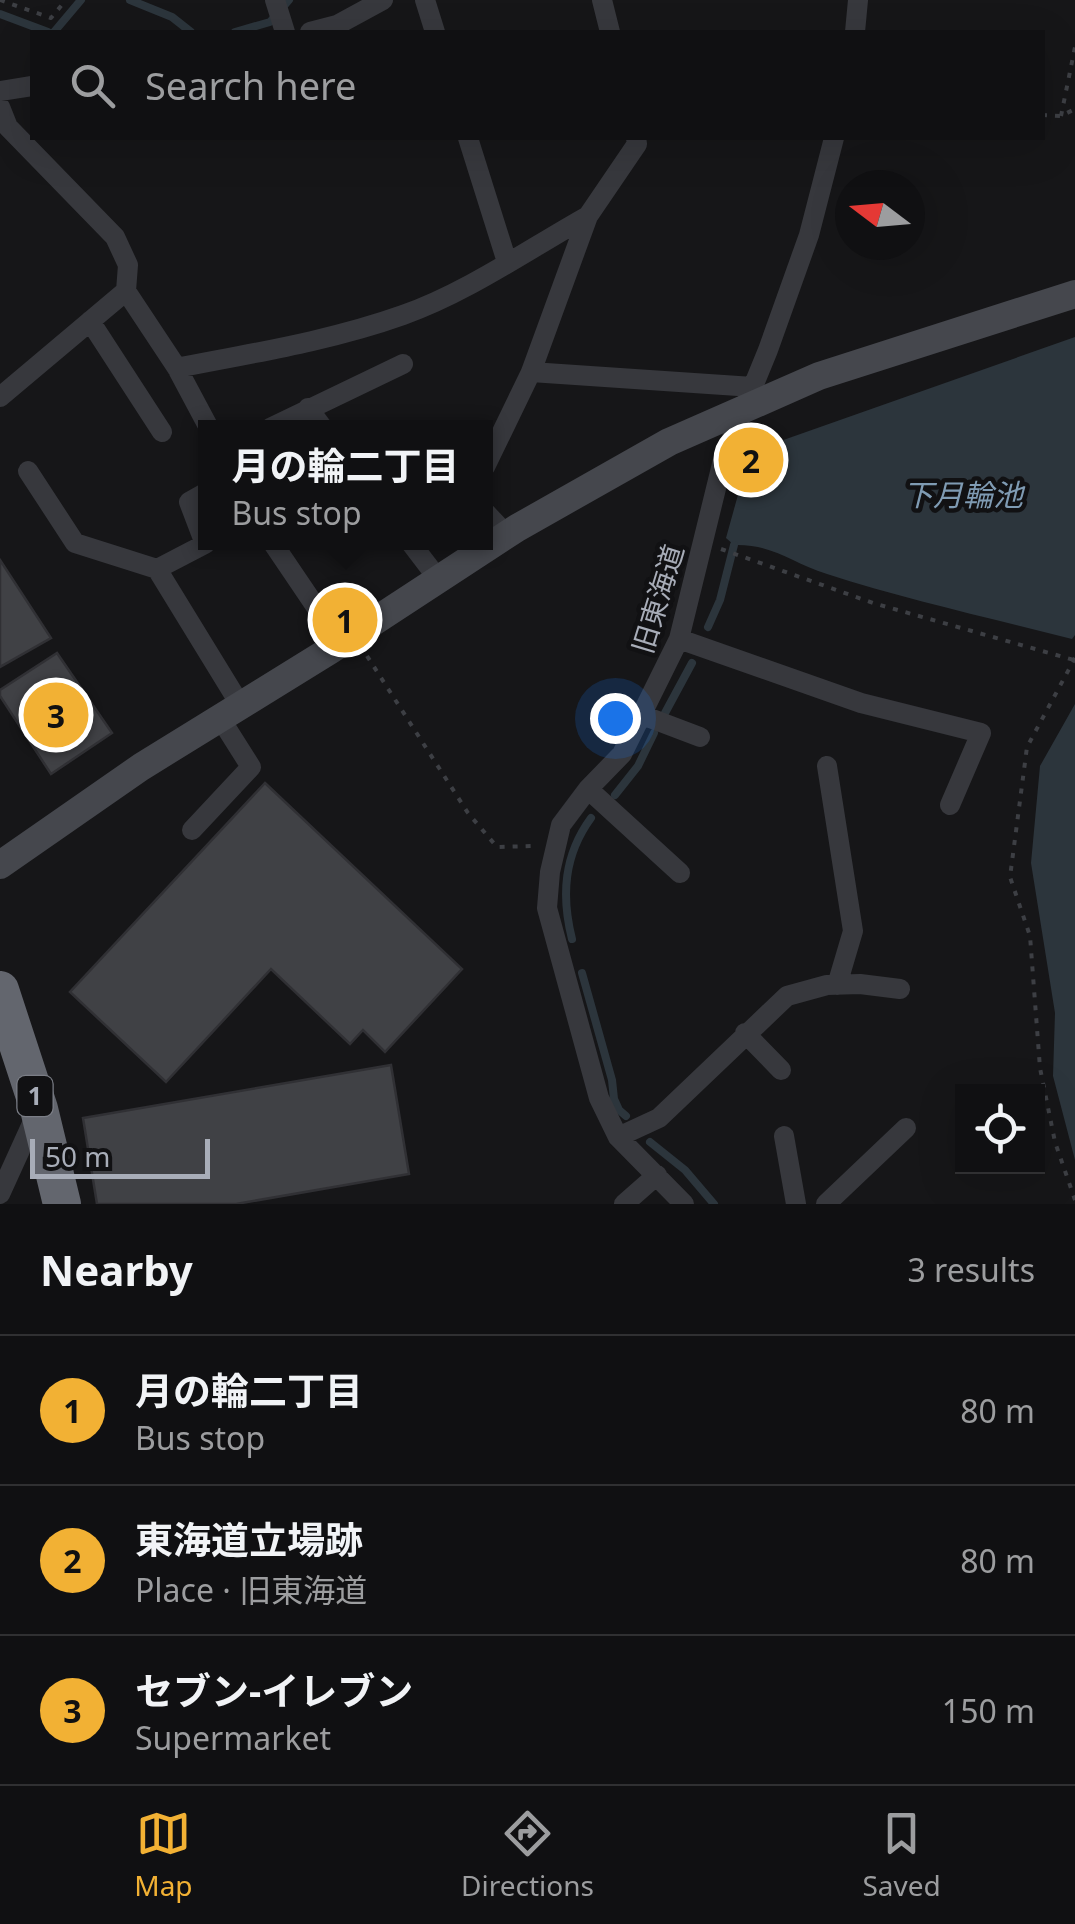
<!DOCTYPE html>
<html lang="en">
<head>
<meta charset="utf-8">
<style>
  :root { --surface:#101012; --page:#19191b; --text:#f1f3f6; --muted:#9c9d9f; --line:#303032; --accent:#f2b134 }
  body { margin:0; font-family:"Noto Sans","Noto Sans JP",sans-serif; background:var(--page); color:var(--text) }
  .controls { position:absolute; right:30px; bottom:30px; display:grid; overflow:hidden; border-radius:0px; box-shadow:0 10px 40px #0002 }
  .controls button { width:90px; height:90px; display:grid; place-items:center; padding:0; border:0; border-bottom:2px solid var(--line); background:var(--surface); color:var(--text); font:50px sans-serif }
  .compass { position:absolute; left:835px; top:170px; width:90px; height:90px; border-radius:50%; background:var(--surface); box-shadow:0 10px 40px #0002; rotate:286deg }
  .scale { position:absolute; left:30px; bottom:25px; width:180px; box-sizing:border-box; padding-left:10px; border:5px solid #a8adb8; border-top:0; font-size:28px; line-height:35px; white-space:nowrap; color:#a8adb8; -webkit-text-stroke:8px #111113; paint-order:stroke }
  .you { position:absolute; left:615px; top:718px; width:35px; height:35px; margin:-25px; border:8px solid #fff; border-radius:50%; background:#1a73e8; box-shadow:0 0 0 15px #1a73e833 }
  .badge { display:grid; place-items:center; width:65px; height:65px; border-radius:50%; background:var(--accent); color:#111; font-size:32px; font-weight:700 }
  .pin { position:absolute; translate:-50% -50%; border:5px solid #fff; box-shadow:0 2px 10px #0006 }
  .popup { position:absolute; left:198px; top:420px; width:295px; height:130px; box-sizing:border-box; display:grid; place-content:center; border-radius:0px; background:var(--surface); filter:drop-shadow(0 2px 8px #0005); font-size:32px; white-space:nowrap; color:var(--muted) }
  .popup b { font-size:38px; color:var(--text) }
  .popup::after { content:''; position:absolute; left:50%; top:100%; margin-left:-20px; border:20px solid transparent; border-top-color:var(--surface) }
  .list { margin:0; padding:0; list-style:none }
  h2 { display:flex; justify-content:space-between; align-items:center; height:130px; margin:0; padding:0 40px; font-size:42px }
  h2 small { font-size:32px; font-weight:400; color:var(--muted) }
  .list li { display:grid; grid-template-columns:65px 1fr auto; gap:30px; align-items:center; box-sizing:border-box; height:150px; padding:0 40px; border-top:2px solid var(--line) }
  .list b { display:block; font-size:38px; white-space:nowrap }
  .list p { margin:0; font-size:32px; white-space:nowrap; color:var(--muted) }
  .list em { font-size:32px; font-style:normal; color:var(--muted) }
  .icon { flex:none; width:55px; height:55px; fill:none; stroke:currentColor; stroke-width:2; stroke-linecap:round; stroke-linejoin:round }
  .map { position:relative; flex:none; width:1075px; height:1204px; overflow:hidden }
  .search { position:absolute; background:var(--surface); box-shadow:0 10px 40px #0002; left:30px; right:30px; top:30px; height:110px; display:flex; align-items:center; gap:25px; box-sizing:border-box; padding:0 35px; border-radius:0px; color:var(--muted); font-size:38px }
  .sheet { height:580px; background:var(--surface) }
  nav { display:flex; justify-content:space-around; align-items:center; box-sizing:border-box; height:140px; border-top:2px solid var(--line); background:var(--surface); font-size:28px; color:var(--muted) }
  nav a { display:grid; justify-items:center; gap:5px }
  nav .on { color:var(--accent) }
  .map>svg:first-child { display:block }
  .water { fill:#2c353c }
  .lines { fill:none; stroke-linecap:round; stroke-linejoin:round }
  .stream { stroke:#2c353c; stroke-width:8 }
  .building { fill:#404145; stroke:#303034; stroke-width:2.5 }
  .path { stroke:#3d3f44; stroke-width:4; stroke-dasharray:5 8; stroke-linecap:butt }
  .street { stroke:#37383d; stroke-width:20 }
  .secondary { stroke:#45474d; stroke-width:28 }
  .highway { stroke:#63666e; stroke-width:38 }
  .labels { text-anchor:middle; stroke-width:9; stroke-linejoin:round; paint-order:stroke }
  .shield { fill:#111113; stroke:#7b7e86; stroke-width:2.5 }
  .shield-label { font-size:25px; font-weight:bold; fill:#a8adb8 }
  .street-label { font-size:28px; fill:#a8adb8; stroke:#111113 }
  .water-label { font-size:30px; font-style:italic; fill:#7f9bb3; stroke:#111113 }
</style>
</head>
<body>
<div class="map">
<svg width="1075" height="1204" viewBox="0 0 1075 1204">
  <rect width="100%" height="100%" fill="#161618"/>
  <path class="water" d="M1075 337V635L1072 639C990 618 908 600 827 574 791 563 774 544 734 545L726 538 741 484 772 444Z
    M1075 704V1160L1053 1076 1055 1013 1031 863 1040 766Z"/>
  <g class="lines">
    <path class="stream" d="M130 0 172 17 191 32
      M0 14 48 32
      M54 32 81 0
      M235 32 270 22 289 0
      M708 627 720 600 734 545
      M665 713 692 663
      M615 795 638 766 654 733
      M572 939C561 895 564 855 591 818
      M582 973 612 1080 614 1099 619 1110 626 1116
      M650 1142 685 1170 714 1204"/>
  </g>
  <path class="building" d="M0 560 51 638 0 667Z
    M57 653 112 733 51 774 0 696V690Z
    M265 783 462 969 385 1052 363 1030 350 1044 271 969 166 1082 70 992Z
    M391 1065 409 1174 236 1204H97L83 1118Z"/>
  <g class="lines">
    <path class="path" d="M0 0 51 18 66 0
      M1042 115 1061 116 1075 109
      M1061 116 1075 47
      M721 549 873 603 1074 660
      M367 656 468 813 497 847 531 846
      M1075 658 1027 747 1010 877 1030 936 1040 1068 1055 1142 1075 1200"/>
    <path class="street" d="M275 0 285 32
      M425 0 435 32
      M602 0 610 32
      M310 32 337 25 383 0
      M855 32 858 0
      M0 91 32 86
      M0 107 8 127 115 237 128 265 126 291 177 368 209 428
      M468 138 507 262
      M90 321 162 432
      M177 368C253 353 330 341 403 315 466 293 529 249 588 216
      M531 372 753 387
      M0 397 126 291
      M308 408 323 428
      M270 428 403 364
      M485 467 531 372 588 216 637 144 636 138
      M28 471 75 543 157 569
      M205 493 189 502 205 544 157 569 241 706
      M485 512 507 535
      M272 542 341 644
      M410 542 439 580
      M679 639 861 703 981 733 950 805
      M642 715 700 737
      M827 766 853 931 837 985
      M588 789 680 873
      M192 830 251 767 220 718
      M745 1033 781 1070
      M784 1136 796 1204
      M618 1137 659 1118 787 996 827 985 860 984 900 989
      M0 1194 36 1115
      M624 1204 657 1175
      M684 1204 618 1137 599 1098 547 908 550 872 561 825 588 789 622 754 679 639 723 460 768 350 809 235 834 138
      M826 1204 906 1128"/>
    <path class="secondary" d="M0 865 141 767 332 649 517 528 669 442 819 376 1075 294"/>
    <path class="highway" d="M0 990 39 1109 62 1204"/>
  </g>
  <g class="labels">
    <rect class="shield" x="17.5" y="1076" width="35" height="40" rx="8"/>
    <g class="shield-label">
      <text x="35" y="1105">1</text>
    </g>
    <g class="street-label">
      <text transform="translate(658 599) rotate(-73)" y="10">旧東海道</text>
    </g>
    <g class="water-label">
      <text x="963" y="506">下月輪池</text>
    </g>
  </g>
</svg>
<div class="controls">
<button><svg class="icon" aria-label="locate" viewBox="0 0 24 24"><circle cx="12" cy="12" r="6"/><path d="M12 2v4M12 18v4M2 12h4M18 12h4"/></svg></button>
</div>
<svg class="compass" viewBox="-18 -18 36 36"><path d="M0-13l5 13h-10z" fill="#e53935"/><path d="M0 13l5-13h-10z" fill="#9c9d9f"/></svg>
<div class="scale">50 m</div>
<div class="you"></div>
<div class="pin badge" style="left:345px;top:620px">1</div>
<div class="popup"><b>月の輪二丁目</b>Bus stop</div>
<div class="pin badge" style="left:751px;top:460px">2</div>
<div class="pin badge" style="left:56px;top:715px">3</div>
<div class="search"><svg class="icon" aria-label="search" viewBox="0 0 24 24"><circle cx="10" cy="10" r="6"/><path d="M15 15l6 6"/></svg>Search here</div>
</div>
<section class="sheet">
<h2>Nearby<small>3 results</small></h2>
<ul class="list">
<li><span class="badge">1</span><div><b>月の輪二丁目</b><p>Bus stop</p></div><em>80 m</em></li>
<li><span class="badge">2</span><div><b>東海道立場跡</b><p>Place · 旧東海道</p></div><em>80 m</em></li>
<li><span class="badge">3</span><div><b>セブン-イレブン</b><p>Supermarket</p></div><em>150 m</em></li>
</ul>
</section>
<nav>
<a class="on"><svg class="icon" aria-label="map" viewBox="0 0 24 24"><path d="M3 6l6-2 6 2 6-2v14l-6 2-6-2-6 2zM9 4v14M15 6v14"/></svg>Map</a>
<a><svg class="icon" aria-label="directions" viewBox="0 0 24 24"><path d="M12 3l9 9-9 9-9-9zM9 14v-3h6M13 9l2 2-2 2"/></svg>Directions</a>
<a><svg class="icon" aria-label="saved" viewBox="0 0 24 24"><path d="M7 4h10v16l-5-4-5 4z"/></svg>Saved</a>
</nav>
</body>
</html>
